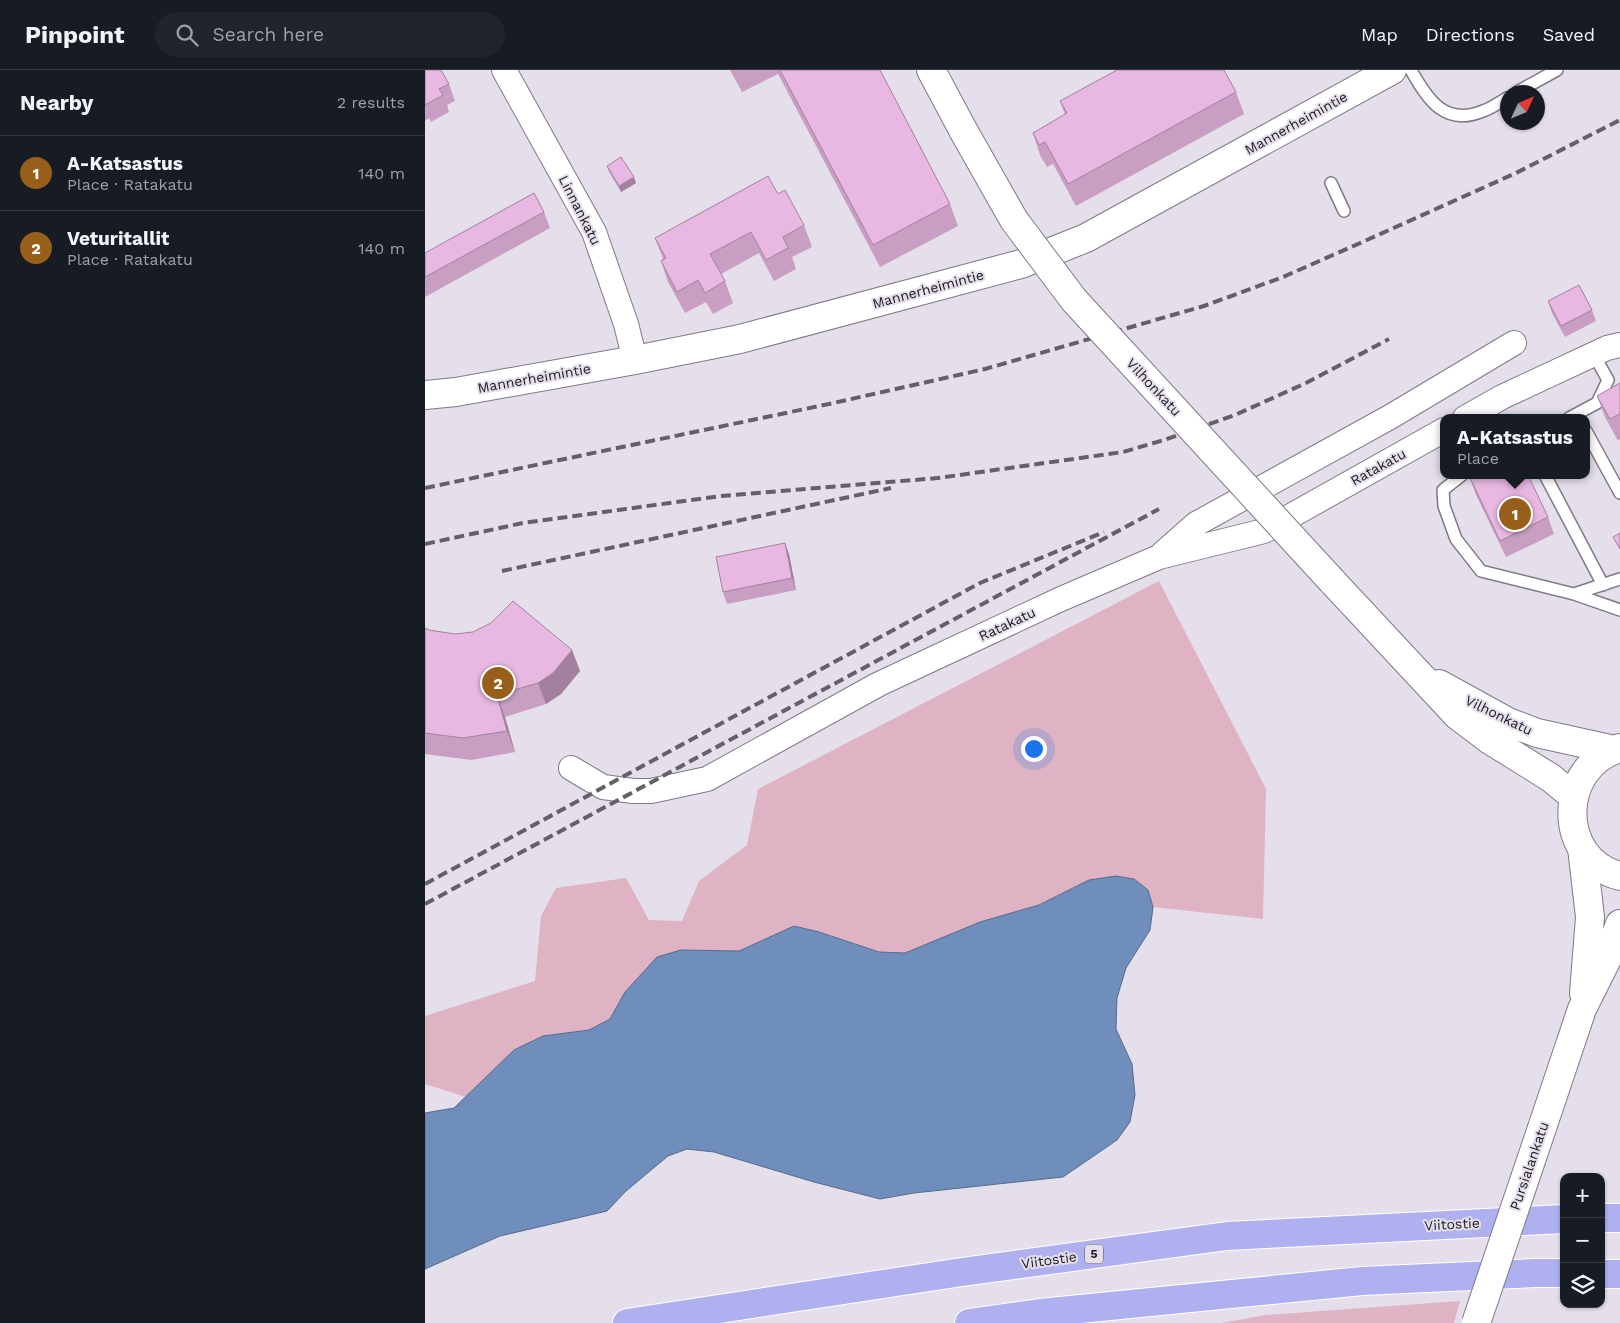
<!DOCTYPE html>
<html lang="en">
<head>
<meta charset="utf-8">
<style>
  :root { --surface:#171b24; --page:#20242c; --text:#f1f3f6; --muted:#9ea1a6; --line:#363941; --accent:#975f1a }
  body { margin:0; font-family:"Work Sans",sans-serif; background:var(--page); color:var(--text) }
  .controls { position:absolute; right:15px; bottom:15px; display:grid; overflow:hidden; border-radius:10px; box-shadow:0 1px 4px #0004 }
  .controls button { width:45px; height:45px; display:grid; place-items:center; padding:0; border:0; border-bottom:1px solid var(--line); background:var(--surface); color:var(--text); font:25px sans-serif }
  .compass { position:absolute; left:1075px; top:15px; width:45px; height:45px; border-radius:50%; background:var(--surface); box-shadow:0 1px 4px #0004; rotate:46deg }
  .you { position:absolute; left:608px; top:678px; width:18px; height:18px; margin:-12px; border:4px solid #fff; border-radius:50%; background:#1a73e8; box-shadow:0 0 0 8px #1a73e833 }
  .badge { display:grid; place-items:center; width:32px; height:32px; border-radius:50%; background:var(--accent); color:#fff; font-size:16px; font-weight:700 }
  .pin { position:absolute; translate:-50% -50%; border:2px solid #fff; box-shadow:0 1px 5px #0006 }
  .popup { position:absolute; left:1015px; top:344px; width:150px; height:65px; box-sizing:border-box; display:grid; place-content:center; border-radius:10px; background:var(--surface); filter:drop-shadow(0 1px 4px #0005); font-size:16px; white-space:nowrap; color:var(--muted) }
  .popup b { font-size:19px; color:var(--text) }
  .popup::after { content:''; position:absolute; left:50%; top:100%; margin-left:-10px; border:10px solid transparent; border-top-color:var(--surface) }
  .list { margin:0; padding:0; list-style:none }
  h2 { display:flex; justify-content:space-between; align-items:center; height:65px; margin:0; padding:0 20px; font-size:21px }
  h2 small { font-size:16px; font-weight:400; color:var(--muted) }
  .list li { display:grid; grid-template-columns:32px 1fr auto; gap:15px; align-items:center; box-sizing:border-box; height:75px; padding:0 20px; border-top:1px solid var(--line) }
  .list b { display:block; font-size:19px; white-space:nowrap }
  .list p { margin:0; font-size:16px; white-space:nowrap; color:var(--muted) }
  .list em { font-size:16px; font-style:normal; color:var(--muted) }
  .icon { flex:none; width:28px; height:28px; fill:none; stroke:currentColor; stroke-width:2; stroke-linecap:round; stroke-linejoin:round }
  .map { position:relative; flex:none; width:1195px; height:1253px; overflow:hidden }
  header { display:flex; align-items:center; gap:30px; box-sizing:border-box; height:70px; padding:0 25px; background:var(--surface); border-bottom:1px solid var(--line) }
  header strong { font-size:24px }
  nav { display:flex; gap:28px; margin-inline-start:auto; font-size:18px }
  .search { width:350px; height:45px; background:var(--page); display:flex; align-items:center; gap:12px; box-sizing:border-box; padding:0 18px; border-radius:28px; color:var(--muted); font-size:19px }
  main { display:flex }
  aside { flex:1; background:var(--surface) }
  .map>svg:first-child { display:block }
  .green { fill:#dfb3c3 }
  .water { fill:#6f8ebc; stroke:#566b8c }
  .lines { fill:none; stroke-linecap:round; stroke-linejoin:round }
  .lane-casing { stroke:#7f7985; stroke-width:14 }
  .street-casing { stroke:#7f7985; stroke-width:26 }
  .secondary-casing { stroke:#7f7985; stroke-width:30 }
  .highway-casing { stroke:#fff; stroke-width:30 }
  .lane { stroke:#fff; stroke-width:11 }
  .street { stroke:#fff; stroke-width:24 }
  .secondary { stroke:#fff; stroke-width:28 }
  .highway { stroke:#aeb0f0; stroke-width:28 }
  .rail { stroke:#646068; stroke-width:4; stroke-dasharray:10 5; stroke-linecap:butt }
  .secondary-bridge-casing { stroke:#7f7985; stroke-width:30; stroke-linecap:butt }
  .secondary-bridge { stroke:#fff; stroke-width:28 }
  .wall { fill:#c89ec2 }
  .shaded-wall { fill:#a3819e }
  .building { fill:#e9b8e2; stroke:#a3819e }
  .labels { text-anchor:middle; stroke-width:4; stroke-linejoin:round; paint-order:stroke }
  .shield { fill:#e5dfec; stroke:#58545b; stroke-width:1 }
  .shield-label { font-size:12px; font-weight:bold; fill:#1b191d }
  .street-label { font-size:14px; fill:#1b191d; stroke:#e5dfec }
</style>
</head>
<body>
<header>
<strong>Pinpoint</strong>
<div class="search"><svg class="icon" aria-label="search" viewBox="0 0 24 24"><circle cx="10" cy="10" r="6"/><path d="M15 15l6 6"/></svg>Search here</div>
<nav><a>Map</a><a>Directions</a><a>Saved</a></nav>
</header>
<main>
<aside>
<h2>Nearby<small>2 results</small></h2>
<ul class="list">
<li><span class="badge">1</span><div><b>A-Katsastus</b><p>Place · Ratakatu</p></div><em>140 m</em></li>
<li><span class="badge">2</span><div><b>Veturitallit</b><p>Place · Ratakatu</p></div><em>140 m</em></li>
</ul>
</aside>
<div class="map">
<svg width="1195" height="1253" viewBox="0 0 1195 1253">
  <rect width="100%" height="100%" fill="#e5dfec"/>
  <path class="green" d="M734 511 841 719 838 849 728 837 723 820 664 810 614 835 555 852 480 883 454 882 394 862 370 856 314 881 256 880 200 922 185 949 164 960 118 966 89 980 41 1027 0 1014V946L110 911 116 846 131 818 201 808 224 850 257 851 274 811 322 775 333 719Z
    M1035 1231 1029 1253H797L841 1245Z"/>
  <path class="water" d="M691 806 709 809 723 820 728 837 725 860 701 898 692 928 691 959 707 994 710 1025 705 1052 692 1070 638 1107 489 1123 455 1129 389 1112 289 1082 262 1079 243 1086 201 1121 182 1141 75 1166 0 1199V1043L29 1038 89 980 118 966 164 960 185 949 200 922 232 887 256 880 314 881 369 856 394 862 454 882 480 883 555 852 614 835 664 810Z"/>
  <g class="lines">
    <g class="lane-casing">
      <path id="lane" d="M986 0C1002 29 1020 57 1058 41 1067 38 1075 32 1082 28
        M1092 22 1132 0
        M906 113 919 141
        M1169 285 1183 310
        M1144 348 1172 333 1183 310
        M1161 361 1195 423
        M1037 405 1018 420 1019 436 1031 469 1056 501 1149 524 1195 509
        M1120 405 1178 515
        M1149 524 1195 540"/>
    </g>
    <g class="street-casing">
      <path id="street" d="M79 0 169 162 201 254 210 290
        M1040 348 1077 327 1182 278 1195 275
        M737 484 771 454 965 347 1089 273
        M146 698 178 717 208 721H226L282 709 454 614 636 529 734 487 839 461 1019 360"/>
    </g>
    <g class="secondary-casing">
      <path id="secondary" d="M506 0 538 60
        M0 325 31 322 210 290 315 269 596 194 661 168 967 0
        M907 511 1032 645 1065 670 1126 708 1149 727
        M1014 614 1083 652 1112 663 1189 680
        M1195 678C1132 696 1131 790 1195 806
        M1157 778 1165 847 1159 923
        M1117 1058 1157 939 1181 891 1195 854"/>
    </g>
    <g class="highway-casing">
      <path id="highway" d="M1176 1148H1195
        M1176 1204H1195
        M202 1253 537 1202 802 1166 1139 1149
        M544 1253 615 1243 937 1211 1111 1203H1139"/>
    </g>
    <use href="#lane" class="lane"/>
    <use href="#street" class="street"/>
    <use href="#secondary" class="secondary"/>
    <use href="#highway" class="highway"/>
    <path class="rail" d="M0 418 404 334 560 299 779 236 858 207 933 174 1091 103 1195 50
      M0 474 98 453 296 426 513 408 698 382 739 370 810 345 881 313 964 269
      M77 501 466 418
      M0 814 555 513 679 462
      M0 834 734 439"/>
    <g class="secondary-bridge-casing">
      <path id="secondary-bridge" d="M538 60 589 150 649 230 907 511
        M1051 1253 1117 1058"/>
    </g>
    <use href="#secondary-bridge" class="secondary-bridge"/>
  </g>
  <path class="wall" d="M0 0 24 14 30 31 22 35 24 42 6 52 4 48 0 51Z
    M305 0H455L525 134 533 156 455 197 353 4 317 22Z
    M811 22 819 44 651 136 628 94 622 97 615 85 608 63 640 45 635 31Z
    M182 96 211 113 196 122 184 102Z
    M353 124 379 155 387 177 367 187 371 199 349 211 334 183 296 204 300 211 308 233 288 244 281 232 260 243 243 212 236 191 238 189 230 168Z
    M119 142 125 158 0 227V183Z
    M1123 231 1167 240 1171 251 1140 267 1127 243Z
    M1195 313V369L1193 371 1180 347 1172 326Z
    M1045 408 1123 447 1129 464 1081 487 1051 425Z
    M364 484 371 520 302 534 298 522Z
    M0 558 4 560 30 564 147 580 155 601 136 624 121 634 80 647 90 682 46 690 0 684Z"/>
  <path class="shaded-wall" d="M209 107 211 113 196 122 194 116Z
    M360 473 364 484 371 520 367 508Z
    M147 580 155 601 136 624 121 634 113 613Z
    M72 625 80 647 90 682 82 661Z"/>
  <path class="building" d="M0 0H16L24 14 14 19 18 25 0 35Z
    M355 0H455L525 134 448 175Z
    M692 0H799L811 22 643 114 620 72 614 75 608 63 642 43 635 31Z
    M196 87 209 107 194 116 182 96Z
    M343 106 353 124 360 120 379 155 358 167 363 178 341 190 326 162 285 184 300 211 280 223 273 210 252 222 236 191 241 188 230 168Z
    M109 123 119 142 0 207V183Z
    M1154 215 1167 240 1136 256 1123 231Z
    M1195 313V344L1185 349 1172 326Z
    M1052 405H1103L1123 447 1075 471 1045 408Z
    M1195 463V479L1188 467Z
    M360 473 367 508 298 522 291 487Z
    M88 531 147 580 128 603 113 613 72 625 82 661 38 668 0 663V558L4 560 30 564 48 562 66 553Z"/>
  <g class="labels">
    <rect class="shield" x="660" y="1174.5" width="18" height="19" rx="4"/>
    <g class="shield-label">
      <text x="669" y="1188">5</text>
    </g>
    <g class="street-label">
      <text transform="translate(871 53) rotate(-29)" y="5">Mannerheimintie</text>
      <text transform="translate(155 140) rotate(63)" y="5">Linnankatu</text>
      <text transform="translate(503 219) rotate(-15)" y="5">Mannerheimintie</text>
      <text transform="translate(109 308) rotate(-10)" y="5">Mannerheimintie</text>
      <text transform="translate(729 317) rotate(47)" y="5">Vilhonkatu</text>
      <text transform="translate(953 397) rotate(-29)" y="5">Ratakatu</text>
      <text transform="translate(582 554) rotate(-25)" y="5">Ratakatu</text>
      <text transform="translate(1074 645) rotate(26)" y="5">Vilhonkatu</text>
      <text transform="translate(1104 1096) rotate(-71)" y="5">Pursialankatu</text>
      <text transform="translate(1027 1154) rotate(-3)" y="5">Viitostie</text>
      <text transform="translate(624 1190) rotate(-8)" y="5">Viitostie</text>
    </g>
  </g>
</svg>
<div class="controls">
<button>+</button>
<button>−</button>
<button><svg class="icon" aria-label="layers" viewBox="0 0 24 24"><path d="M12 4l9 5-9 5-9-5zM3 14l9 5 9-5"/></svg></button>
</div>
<svg class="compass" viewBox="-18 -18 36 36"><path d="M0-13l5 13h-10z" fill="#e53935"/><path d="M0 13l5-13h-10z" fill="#9ea1a6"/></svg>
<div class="you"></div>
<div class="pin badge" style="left:1090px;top:444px">1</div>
<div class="popup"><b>A-Katsastus</b>Place</div>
<div class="pin badge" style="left:73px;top:613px">2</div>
</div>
</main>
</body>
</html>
